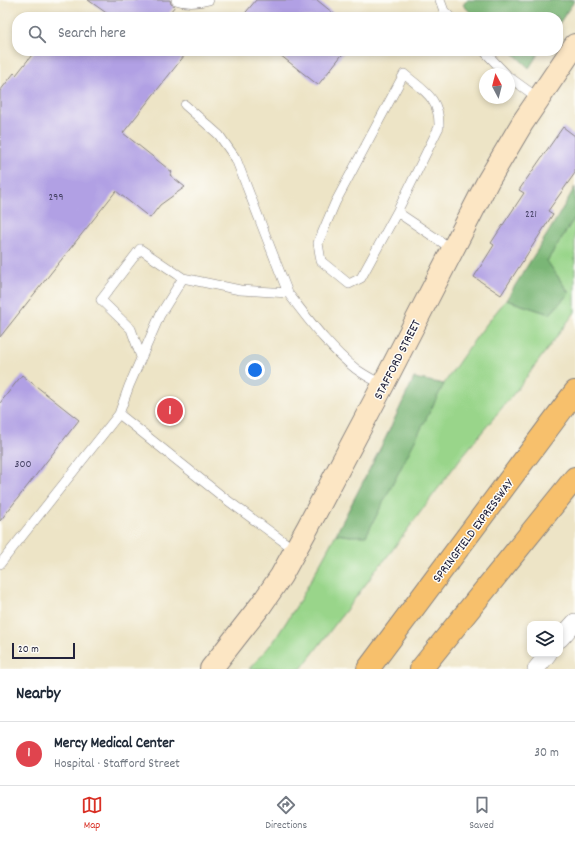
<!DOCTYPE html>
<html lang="en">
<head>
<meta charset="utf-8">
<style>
  :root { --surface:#fff; --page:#f6f6f7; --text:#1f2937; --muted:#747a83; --line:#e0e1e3; --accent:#d93025 }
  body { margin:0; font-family:Dekko,sans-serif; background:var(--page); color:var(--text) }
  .controls { position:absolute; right:12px; bottom:12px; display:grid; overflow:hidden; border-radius:8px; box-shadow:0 2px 6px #0003 }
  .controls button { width:36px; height:36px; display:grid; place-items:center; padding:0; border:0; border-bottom:1px solid var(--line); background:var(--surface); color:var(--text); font:20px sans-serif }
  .compass { position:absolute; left:479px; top:68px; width:36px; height:36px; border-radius:50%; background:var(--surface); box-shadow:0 2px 6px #0003; rotate:353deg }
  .scale { position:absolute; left:12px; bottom:10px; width:63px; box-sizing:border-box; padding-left:4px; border:2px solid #22223b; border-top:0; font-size:11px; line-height:14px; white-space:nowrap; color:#22223b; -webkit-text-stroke:3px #fdfcf7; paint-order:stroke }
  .you { position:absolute; left:255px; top:370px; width:14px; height:14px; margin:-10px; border:3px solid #fff; border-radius:50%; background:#1a73e8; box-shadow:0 0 0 6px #1a73e833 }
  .badge { display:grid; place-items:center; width:26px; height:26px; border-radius:50%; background:var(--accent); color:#fff; font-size:13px; font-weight:700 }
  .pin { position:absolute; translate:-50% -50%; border:2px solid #fff; box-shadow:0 1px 4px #0006 }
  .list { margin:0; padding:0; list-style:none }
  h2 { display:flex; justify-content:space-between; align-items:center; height:52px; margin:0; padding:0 16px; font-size:17px }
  h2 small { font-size:13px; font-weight:400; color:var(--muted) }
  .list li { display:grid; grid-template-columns:26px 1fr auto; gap:12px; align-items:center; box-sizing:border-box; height:64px; padding:0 16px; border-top:1px solid var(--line) }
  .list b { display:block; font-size:15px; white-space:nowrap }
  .list p { margin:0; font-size:13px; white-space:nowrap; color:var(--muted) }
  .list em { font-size:13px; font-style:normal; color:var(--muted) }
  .icon { flex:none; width:22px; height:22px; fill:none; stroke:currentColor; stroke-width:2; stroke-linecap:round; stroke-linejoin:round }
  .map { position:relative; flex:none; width:575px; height:669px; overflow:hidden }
  .search { position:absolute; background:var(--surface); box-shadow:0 2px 6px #0003; left:12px; right:12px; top:12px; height:44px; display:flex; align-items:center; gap:10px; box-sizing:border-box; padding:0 14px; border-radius:16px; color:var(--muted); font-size:15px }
  .sheet { height:116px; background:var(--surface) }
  nav { display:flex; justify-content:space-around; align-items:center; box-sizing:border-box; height:56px; border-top:1px solid var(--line); background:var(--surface); font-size:11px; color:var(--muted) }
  nav a { display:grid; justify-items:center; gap:2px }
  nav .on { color:var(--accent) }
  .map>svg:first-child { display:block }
  .green { fill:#99d58a; stroke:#5e7c62 }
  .forest { fill:#7ab676; stroke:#4e6c58 }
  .building { fill:#b1a0e4 }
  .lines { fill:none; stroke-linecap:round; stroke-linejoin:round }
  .lane-casing { stroke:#888380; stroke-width:10 }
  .street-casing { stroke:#888380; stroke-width:18 }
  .secondary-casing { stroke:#888380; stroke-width:24 }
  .highway-casing { stroke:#888380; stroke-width:24 }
  .lane { stroke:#fff; stroke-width:9 }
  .street { stroke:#fff; stroke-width:17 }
  .secondary { stroke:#fce6c4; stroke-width:22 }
  .highway { stroke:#f7c06c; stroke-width:22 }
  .labels { text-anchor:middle; stroke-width:3; stroke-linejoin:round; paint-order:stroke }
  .number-label { font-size:11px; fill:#464265 }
  .street-label { font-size:13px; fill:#22223b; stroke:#fdfcf7 }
</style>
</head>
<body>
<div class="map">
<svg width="575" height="669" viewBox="0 0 575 669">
  <rect width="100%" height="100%" fill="#fdfcf7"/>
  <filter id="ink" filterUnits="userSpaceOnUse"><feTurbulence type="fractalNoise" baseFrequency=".025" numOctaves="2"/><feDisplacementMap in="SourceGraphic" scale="8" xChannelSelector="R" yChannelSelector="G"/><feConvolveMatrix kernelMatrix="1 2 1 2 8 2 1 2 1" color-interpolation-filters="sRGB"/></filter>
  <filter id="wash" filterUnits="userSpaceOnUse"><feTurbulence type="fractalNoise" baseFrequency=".012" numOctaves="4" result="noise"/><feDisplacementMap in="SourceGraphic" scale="16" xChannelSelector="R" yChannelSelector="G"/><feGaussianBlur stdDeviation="0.9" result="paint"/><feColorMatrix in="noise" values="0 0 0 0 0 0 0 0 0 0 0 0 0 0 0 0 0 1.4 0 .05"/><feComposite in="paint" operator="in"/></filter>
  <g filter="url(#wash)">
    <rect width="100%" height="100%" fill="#ede4c6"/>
    <path class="green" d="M575 217V312L519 387 460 459 384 561 375 570 369 580 301 669H249L274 641 299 602 336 534 351 536C400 456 445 372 506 300L550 314 569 293 547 261Z"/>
    <path class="forest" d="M467 0H575L558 25V17H475L463 5Z
      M511 51H540L529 68Z
      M575 187V217L547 261 569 293 550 314 506 300 551 228Z
      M414 378 444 384 366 536H351L336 534 384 441Z"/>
    <g id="blocks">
      <path class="building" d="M88 0H170L171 4 175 6 166 17H112Z
        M256 0H317L338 17H242Z
        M35 51H188L123 133 172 172 170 175 185 187 160 205 150 218 116 191 0 337V91L14 73 16 75Z
        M275 51H345L318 85Z
        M563 127 575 136V173L548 211 553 214 501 295 474 277 494 245 491 243 524 193 519 190Z
        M22 375 79 420 0 521V403Z"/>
    </g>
  </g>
  <g filter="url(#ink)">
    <use href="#blocks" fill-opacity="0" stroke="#888380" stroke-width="1"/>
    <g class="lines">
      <g class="lane-casing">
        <path id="lane" d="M176 0C187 4 198 3 209 0
          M440 0 444 11 450 17
          M484 51 506 74
          M509 77 538 98
          M185 105 219 135 236 159 288 293
          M397 212 439 127C440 98 424 91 404 74L335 203 318 243 321 261 349 284 361 278 397 212 452 249
          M141 357 131 329 101 300 140 249 183 278
          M119 414 129 386 160 315 183 278 240 290 288 293C309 320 329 348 356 369 364 375 374 380 383 385
          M0 564 119 414 223 497 295 550"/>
      </g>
      <g class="street-casing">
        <path id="street" d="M560 639 575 622
          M536 669 548 654"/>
      </g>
      <g class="secondary-casing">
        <path id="secondary" d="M211 669 261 605 281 576 308 527 383 385 488 181 523 122 575 45"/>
      </g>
      <g class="highway-casing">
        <path id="highway" d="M368 669 575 392
          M421 669 575 478"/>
      </g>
      <use href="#lane" class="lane"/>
      <use href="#street" class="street"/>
      <use href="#secondary" class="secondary"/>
      <use href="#highway" class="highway"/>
    </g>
  </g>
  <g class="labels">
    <g class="number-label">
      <text x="56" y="200">299</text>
      <text x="531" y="217">221</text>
      <text x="23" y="467">300</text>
    </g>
    <g class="street-label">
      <text transform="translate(396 359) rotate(-63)" y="5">STAFFORD STREET</text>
      <text transform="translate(472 530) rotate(-53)" y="5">SPRINGFIELD EXPRESSWAY</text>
    </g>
  </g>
</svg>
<div class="controls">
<button><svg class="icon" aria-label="layers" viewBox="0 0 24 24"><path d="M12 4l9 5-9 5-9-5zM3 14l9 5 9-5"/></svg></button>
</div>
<svg class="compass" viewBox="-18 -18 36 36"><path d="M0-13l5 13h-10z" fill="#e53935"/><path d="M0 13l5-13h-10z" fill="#747a83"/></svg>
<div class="scale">20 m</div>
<div class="you"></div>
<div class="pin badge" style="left:170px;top:411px;background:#e0444e">1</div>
<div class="search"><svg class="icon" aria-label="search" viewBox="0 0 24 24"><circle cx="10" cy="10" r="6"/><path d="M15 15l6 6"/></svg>Search here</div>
</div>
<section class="sheet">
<h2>Nearby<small></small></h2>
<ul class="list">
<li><span class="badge" style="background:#e0444e">1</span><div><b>Mercy Medical Center</b><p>Hospital · Stafford Street</p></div><em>30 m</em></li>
</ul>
</section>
<nav>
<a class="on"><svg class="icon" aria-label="map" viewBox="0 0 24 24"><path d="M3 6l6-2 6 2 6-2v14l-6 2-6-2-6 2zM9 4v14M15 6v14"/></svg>Map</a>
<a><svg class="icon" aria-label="directions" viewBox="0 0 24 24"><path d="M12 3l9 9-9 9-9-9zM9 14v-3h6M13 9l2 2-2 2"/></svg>Directions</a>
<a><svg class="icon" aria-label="saved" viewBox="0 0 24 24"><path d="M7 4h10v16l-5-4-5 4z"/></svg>Saved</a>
</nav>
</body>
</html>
